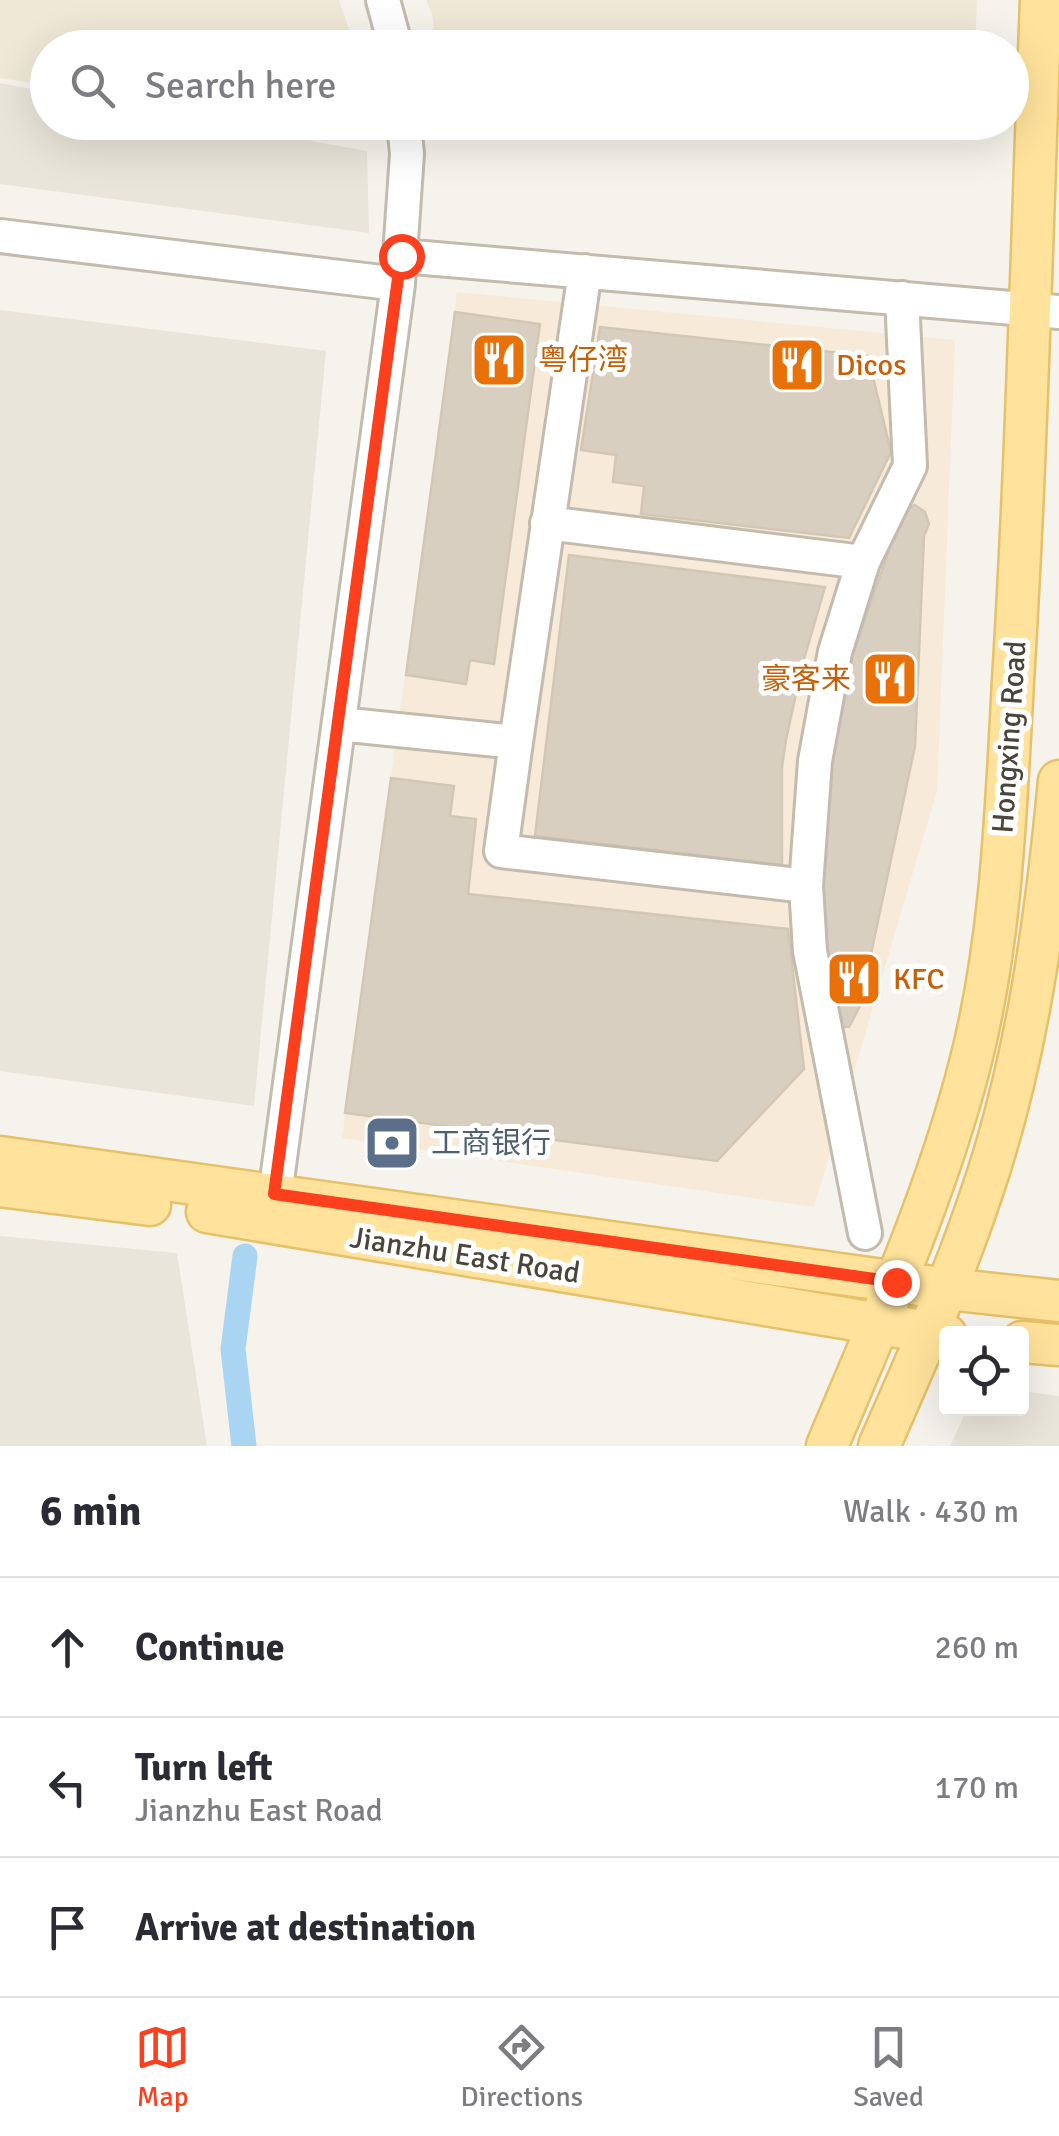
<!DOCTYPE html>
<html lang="en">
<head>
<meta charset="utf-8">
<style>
  :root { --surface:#fff; --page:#f7f7f7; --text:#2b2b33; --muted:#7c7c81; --line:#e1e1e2; --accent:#fc3f1d }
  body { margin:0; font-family:Signika,"Noto Sans SC",sans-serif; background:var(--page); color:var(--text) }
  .controls { position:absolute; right:30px; bottom:30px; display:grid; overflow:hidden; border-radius:10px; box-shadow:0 10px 40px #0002 }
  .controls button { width:90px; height:90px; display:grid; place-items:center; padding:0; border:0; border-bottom:2px solid var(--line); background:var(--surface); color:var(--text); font:50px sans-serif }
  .stop { position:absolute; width:30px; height:30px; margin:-22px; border:8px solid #fc3f1d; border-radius:50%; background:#fff }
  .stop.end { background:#fc3f1d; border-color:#fff; box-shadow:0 2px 10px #0008 }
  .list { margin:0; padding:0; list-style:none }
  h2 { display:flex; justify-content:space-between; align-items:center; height:130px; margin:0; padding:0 40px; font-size:42px }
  h2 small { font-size:32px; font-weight:400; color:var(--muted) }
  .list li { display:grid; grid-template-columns:65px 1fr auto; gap:30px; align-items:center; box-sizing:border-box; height:140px; padding:0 40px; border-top:2px solid var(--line) }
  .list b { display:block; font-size:38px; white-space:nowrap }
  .list p { margin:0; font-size:32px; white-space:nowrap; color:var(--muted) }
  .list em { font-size:32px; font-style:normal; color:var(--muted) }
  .icon { flex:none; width:55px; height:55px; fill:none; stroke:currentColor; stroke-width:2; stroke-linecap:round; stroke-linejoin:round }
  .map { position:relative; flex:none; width:1059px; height:1446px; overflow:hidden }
  .search { position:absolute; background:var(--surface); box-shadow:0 10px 40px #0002; left:30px; right:30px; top:30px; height:110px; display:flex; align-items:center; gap:25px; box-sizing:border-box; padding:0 35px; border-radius:55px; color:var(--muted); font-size:38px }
  .sheet { height:550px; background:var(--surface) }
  nav { display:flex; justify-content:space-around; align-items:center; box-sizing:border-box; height:140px; border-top:2px solid var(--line); background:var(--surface); font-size:28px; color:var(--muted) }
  nav a { display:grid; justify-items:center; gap:5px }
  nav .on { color:var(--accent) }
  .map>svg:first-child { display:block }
  .residential { fill:#eae5da }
  .commercial { fill:#f7ead8 }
  .education { fill:#efe8d6 }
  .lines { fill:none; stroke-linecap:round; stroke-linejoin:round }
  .canal { stroke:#a9d4f2; stroke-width:25 }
  .building { fill:#d8cfc1; stroke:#d3c7b4; stroke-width:2.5 }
  .minor-casing { stroke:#c2bbae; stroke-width:38 }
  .major-casing { stroke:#e6c16a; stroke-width:45 }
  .minor { stroke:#fff; stroke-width:32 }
  .major { stroke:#ffe39c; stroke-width:40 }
  .route { stroke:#fc3f1d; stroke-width:12 }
  .labels { text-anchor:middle; stroke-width:10; stroke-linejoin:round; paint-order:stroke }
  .food-label { font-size:30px; fill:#c56008; stroke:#fff; text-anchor:start }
  .street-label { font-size:30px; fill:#4b4439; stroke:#fff }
  .service-label { font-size:30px; fill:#4e5e75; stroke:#fff; text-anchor:start }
</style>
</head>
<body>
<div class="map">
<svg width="1059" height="1446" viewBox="0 0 1059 1446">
  <rect width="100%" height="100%" fill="#f6f3ec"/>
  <path class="residential" d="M0 83 47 92 48 122 213 123 367 151 369 233 0 184Z
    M0 310 326 351 254 1106 0 1071Z
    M0 1236 177 1253 207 1446H0Z
    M1022 1391 1059 1396V1446H950L967 1409 1022 1408Z"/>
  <path class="commercial" d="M457 292 955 340 937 791 814 1207 342 1138Z"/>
  <path class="education" d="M0 0H339L355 47 48 48 47 85 0 78Z
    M426 0H977L975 47 830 48 702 40H611L587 48H436L432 14Z"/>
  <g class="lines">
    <path class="canal" d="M244 1446 233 1349 245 1256"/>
  </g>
  <path class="building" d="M455 312 540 324 494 664 470 660 466 684 406 675Z
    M600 327 868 356 891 452 849 538 641 514 644 486 613 482 616 455 581 450Z
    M915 505 925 512 929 524 924 536 915 746 860 1006 849 1027 841 1026 830 996 821 876 829 756 848 668 903 510Z
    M569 555 825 587 802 666 786 740 782 767V865L535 836Z
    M391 778 454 786 450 816 476 819 468 894 788 929 804 1069 717 1161 345 1113Z"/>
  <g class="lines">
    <g class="minor-casing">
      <path id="minor" d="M383 0 396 48
        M0 236 398 284
        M401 256 1059 312
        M547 523 863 562
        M339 724 516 742 501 851 806 886
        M516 742 585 271
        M275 1195 398 284 407 154 404 122
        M865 1233 810 951 806 886 815 761 835 652 863 562 910 466 902 298"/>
    </g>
    <g class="major-casing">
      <path id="major" d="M0 1157 948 1289 1059 1301
        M0 1186 150 1205
        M207 1212 946 1335
        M1022 1342 1059 1345
        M827 1446C879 1323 937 1193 970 1064 1002 940 1006 808 1013 681 1027 454 1032 227 1041 0
        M879 1446C916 1362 953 1279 982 1192 1027 1060 1046 919 1059 781"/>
    </g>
    <use href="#minor" class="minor"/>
    <use href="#major" class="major"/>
  </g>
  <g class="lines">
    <path class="route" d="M401 256 274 1194 896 1282"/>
  </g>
  <defs>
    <g id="restaurant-square" transform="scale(2.875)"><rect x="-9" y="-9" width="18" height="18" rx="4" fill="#e8710a" stroke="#fff"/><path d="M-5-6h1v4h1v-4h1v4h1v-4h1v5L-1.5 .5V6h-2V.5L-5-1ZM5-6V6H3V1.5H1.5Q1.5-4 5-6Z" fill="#fff"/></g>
    <g id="bank-square" transform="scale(2.875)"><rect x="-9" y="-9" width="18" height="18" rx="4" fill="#5c6f8a" stroke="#fff"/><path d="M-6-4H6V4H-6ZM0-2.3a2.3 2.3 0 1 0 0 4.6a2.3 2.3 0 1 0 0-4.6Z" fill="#fff"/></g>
  </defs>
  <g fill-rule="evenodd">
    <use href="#restaurant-square" x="499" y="360"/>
    <use href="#restaurant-square" x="797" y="365"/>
    <use href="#restaurant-square" x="890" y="679"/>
    <use href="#restaurant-square" x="854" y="979"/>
    <use href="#bank-square" x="392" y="1143"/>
  </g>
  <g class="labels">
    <g class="food-label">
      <text x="538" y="370">粤仔湾</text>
      <text x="836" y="375">Dicos</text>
      <text x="851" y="689" text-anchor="end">豪客来</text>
      <text x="893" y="989">KFC</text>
    </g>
    <g class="street-label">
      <text transform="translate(1009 737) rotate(-86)" y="10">Hongxing Road</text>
      <text transform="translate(465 1255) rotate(9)" y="10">Jianzhu East Road</text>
    </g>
    <g class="service-label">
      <text x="431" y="1153">工商银行</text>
    </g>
  </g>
</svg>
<div class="controls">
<button><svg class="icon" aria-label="locate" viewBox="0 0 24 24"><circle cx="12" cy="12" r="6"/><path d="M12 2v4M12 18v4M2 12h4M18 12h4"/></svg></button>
</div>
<div class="stop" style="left:401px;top:256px"></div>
<div class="stop end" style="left:896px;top:1282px"></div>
<div class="search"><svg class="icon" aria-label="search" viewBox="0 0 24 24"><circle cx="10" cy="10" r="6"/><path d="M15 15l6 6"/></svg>Search here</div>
</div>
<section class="sheet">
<h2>6 min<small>Walk · 430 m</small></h2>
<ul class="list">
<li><svg class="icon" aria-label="ahead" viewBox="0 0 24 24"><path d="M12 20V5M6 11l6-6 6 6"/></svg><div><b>Continue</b></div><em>260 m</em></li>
<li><svg class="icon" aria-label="left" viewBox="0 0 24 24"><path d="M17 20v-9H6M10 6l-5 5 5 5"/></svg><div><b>Turn left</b><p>Jianzhu East Road</p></div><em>170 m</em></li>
<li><svg class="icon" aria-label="arrive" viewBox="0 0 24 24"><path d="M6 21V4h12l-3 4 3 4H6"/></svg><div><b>Arrive at destination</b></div></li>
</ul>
</section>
<nav>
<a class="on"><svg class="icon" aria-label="map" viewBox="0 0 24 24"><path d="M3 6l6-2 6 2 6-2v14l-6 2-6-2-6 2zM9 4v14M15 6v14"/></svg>Map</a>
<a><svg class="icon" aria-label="directions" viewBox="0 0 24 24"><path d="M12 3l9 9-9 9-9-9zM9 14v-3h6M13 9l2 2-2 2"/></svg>Directions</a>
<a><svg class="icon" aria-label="saved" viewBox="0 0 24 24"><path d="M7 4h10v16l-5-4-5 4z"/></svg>Saved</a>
</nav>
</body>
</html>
